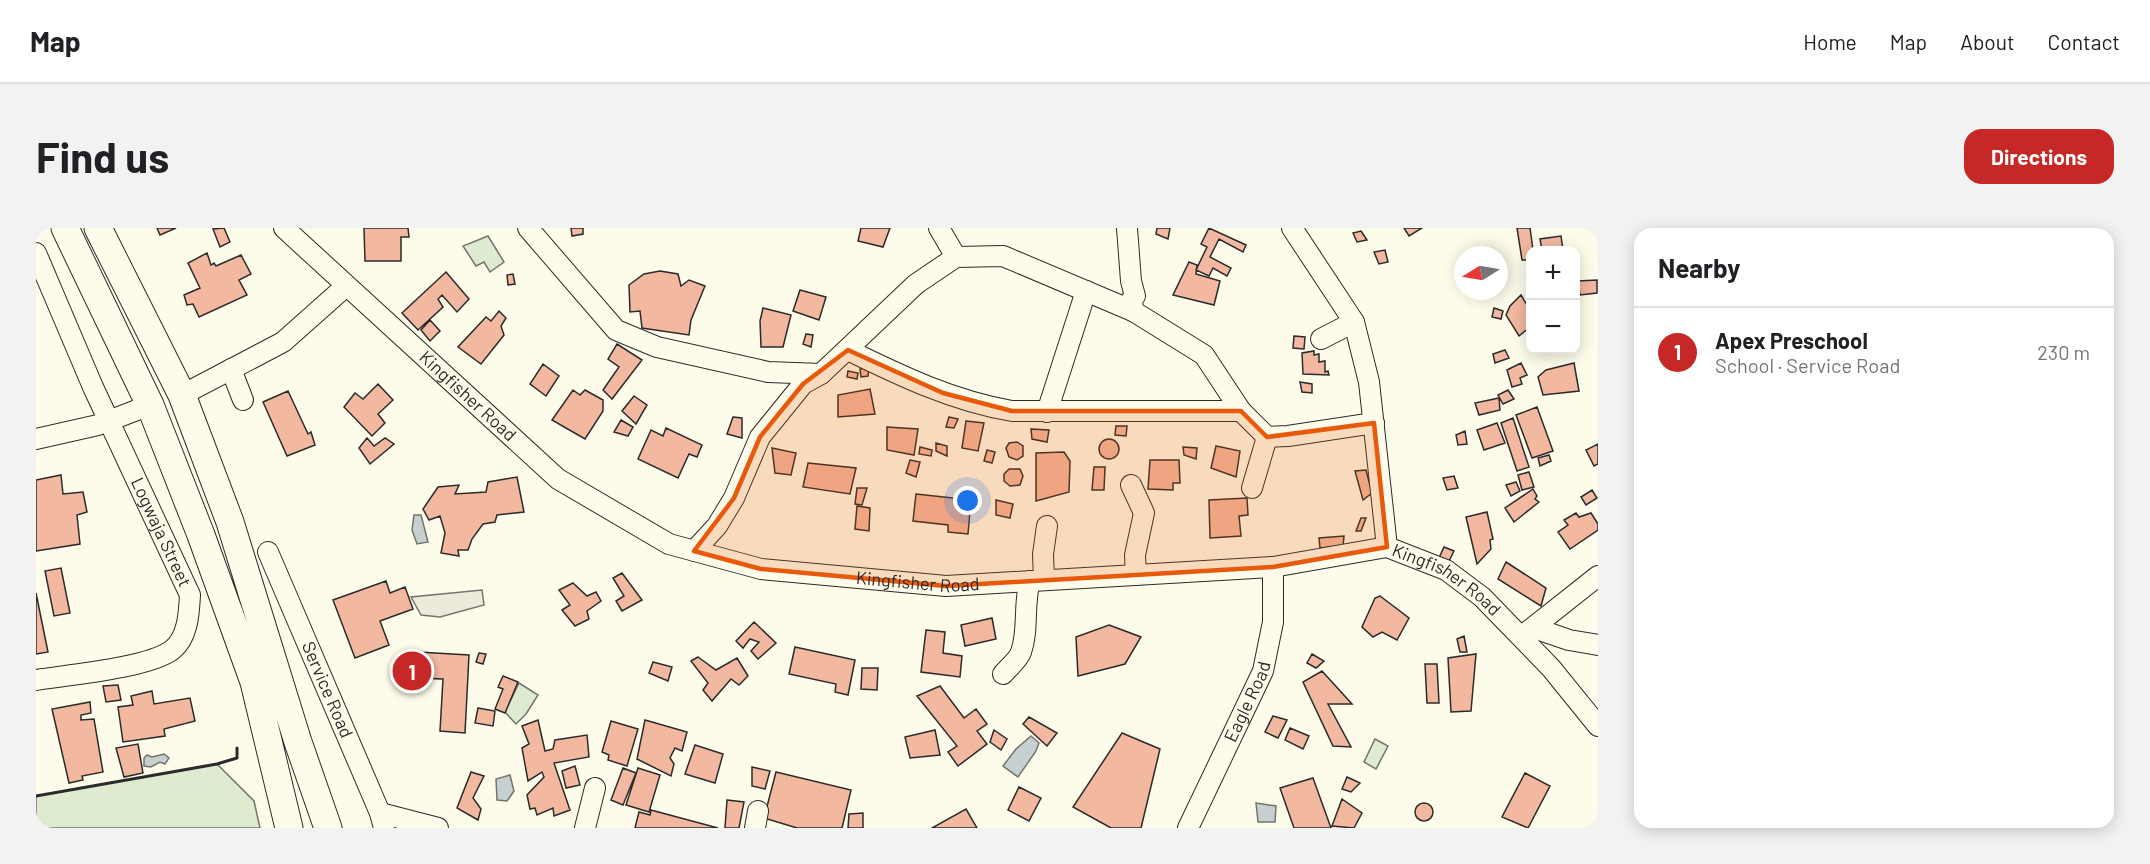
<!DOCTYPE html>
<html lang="en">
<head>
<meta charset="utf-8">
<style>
  :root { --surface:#fff; --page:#f2f2f2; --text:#202124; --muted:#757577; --line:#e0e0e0; --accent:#c62828 }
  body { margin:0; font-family:Barlow,sans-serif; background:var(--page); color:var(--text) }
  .controls { position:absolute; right:18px; top:18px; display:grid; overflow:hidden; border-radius:12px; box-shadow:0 3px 15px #0003 }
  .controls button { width:54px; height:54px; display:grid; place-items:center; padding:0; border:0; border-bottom:2px solid var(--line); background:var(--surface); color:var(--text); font:30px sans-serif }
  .compass { position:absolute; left:1418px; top:18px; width:54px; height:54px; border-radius:50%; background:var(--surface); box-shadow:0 3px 15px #0003; rotate:259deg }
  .you { position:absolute; left:932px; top:273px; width:21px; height:21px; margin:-15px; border:4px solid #fff; border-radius:50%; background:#1a73e8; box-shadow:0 0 0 9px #1a73e833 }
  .badge { display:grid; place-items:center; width:39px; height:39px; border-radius:50%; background:var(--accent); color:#fff; font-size:20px; font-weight:700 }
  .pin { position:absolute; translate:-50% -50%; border:3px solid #fff; box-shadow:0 2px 6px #0006 }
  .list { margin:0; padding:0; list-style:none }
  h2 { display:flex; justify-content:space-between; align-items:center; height:78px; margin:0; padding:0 24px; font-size:26px }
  h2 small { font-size:20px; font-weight:400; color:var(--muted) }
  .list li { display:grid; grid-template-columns:39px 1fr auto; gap:18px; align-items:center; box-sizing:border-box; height:90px; padding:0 24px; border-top:2px solid var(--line) }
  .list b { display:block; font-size:22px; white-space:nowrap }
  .list p { margin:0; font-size:20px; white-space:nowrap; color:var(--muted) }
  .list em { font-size:20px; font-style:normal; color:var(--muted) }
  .map { position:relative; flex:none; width:1562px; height:600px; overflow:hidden; border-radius:18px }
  header { display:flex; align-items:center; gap:36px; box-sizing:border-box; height:84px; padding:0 30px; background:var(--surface); border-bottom:2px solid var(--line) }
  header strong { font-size:28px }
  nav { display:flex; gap:33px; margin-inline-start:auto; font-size:21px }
  .intro { display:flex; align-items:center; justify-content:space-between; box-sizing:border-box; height:144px; padding:0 36px }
  h1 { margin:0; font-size:42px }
  .button { padding:15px 27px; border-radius:18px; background:var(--accent); color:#fff; font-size:21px; font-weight:700 }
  main { display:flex; gap:36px; padding:0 36px }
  aside { flex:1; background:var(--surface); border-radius:18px; box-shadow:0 3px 15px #0003 }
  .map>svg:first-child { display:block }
  .green { fill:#deebd1; stroke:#74746e; stroke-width:1.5 }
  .parking { fill:#eceadb; stroke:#74746e; stroke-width:1.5 }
  .water { fill:#c7d0d0; stroke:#74746e; stroke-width:1.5 }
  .building { fill:#f2b8a0; stroke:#2b2b2b; stroke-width:1.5 }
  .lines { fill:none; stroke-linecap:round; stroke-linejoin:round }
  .minor-casing { stroke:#2b2b2b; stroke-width:22 }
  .highway-casing { stroke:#2b2b2b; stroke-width:29 }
  .minor { stroke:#fdfbea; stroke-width:20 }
  .highway { stroke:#fdfbea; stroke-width:27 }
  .wall { stroke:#2b2b2b; stroke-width:3 }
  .marked { fill:#e8590c; fill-opacity:0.2; stroke:#e8590c; stroke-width:4.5; stroke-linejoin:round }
  .labels { text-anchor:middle; stroke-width:4.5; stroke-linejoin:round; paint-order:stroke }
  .street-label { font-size:18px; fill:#2b2b2b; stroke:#fdfbea }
</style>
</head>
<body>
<header>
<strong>Map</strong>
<nav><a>Home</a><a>Map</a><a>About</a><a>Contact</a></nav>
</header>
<div class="intro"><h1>Find us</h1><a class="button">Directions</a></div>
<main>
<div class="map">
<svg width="1562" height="600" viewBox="0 0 1562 600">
  <rect width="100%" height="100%" fill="#fdfbea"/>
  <path class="green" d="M452 8 468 34 454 44 448 34 440 38 427 18Z
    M483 455 502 467 490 486 480 496 469 484Z
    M1339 511 1352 518 1340 541 1328 534Z
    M181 536 218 573 224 600H0V568Z"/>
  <path class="parking" d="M446 362 448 377 404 389 385 387 375 369Z"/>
  <path class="water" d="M378 287H385L392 314 381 316 376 302Z
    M995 508 1003 515 1000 523 982 549 967 538 980 521Z
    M128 526 133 530 129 536 124 534 115 539 108 538V530L111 527 116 529Z
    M474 547 478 563 471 573 461 572 460 551Z
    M1220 575 1240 578 1239 594H1222Z"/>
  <path class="building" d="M121 0H140L124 7Z
    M188 0 194 14 184 19 177 1Z
    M328 0H372L373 9H365V33H329Z
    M535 0H547V6L536 8Z
    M825 0H854L847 19 822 13Z
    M1121 0H1134L1132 11 1120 6Z
    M1173 0 1210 17 1207 24 1183 11 1174 29 1195 40 1191 48 1177 40 1173 48 1160 42 1171 19 1165 16Z
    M1368 0H1386L1373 8Z
    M1481 0H1494L1497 22H1494V32H1486Z
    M1325 3 1331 12 1321 14 1317 5Z
    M1525 8 1527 22H1506L1504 11Z
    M1349 22 1352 34 1343 36 1338 24Z
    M171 25 175 37 178 35 180 38 205 27 215 46 203 52 211 67 163 89 157 76 151 77 148 67 164 60 152 35Z
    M1153 34 1161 37 1160 46 1184 53 1178 77 1137 67Z
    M624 43 642 46 645 58 653 52 669 58 655 92 653 107 606 100 604 83 594 84 593 57 608 46Z
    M410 44 433 71 421 84 406 67 402 71 407 79 382 102 366 85Z
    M477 46 479 56 472 57 471 47Z
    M1561 52V65L1544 67 1542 53Z
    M764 62 790 69 783 92 757 83Z
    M1485 67 1494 82V99L1483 108 1470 87 1474 78Z
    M727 80 755 87 747 119H725L724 93Z
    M1458 80 1467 83 1465 91 1456 89Z
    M463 83 470 90 465 98 468 107 445 136 422 119 450 89 455 93Z
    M394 92 404 103 394 113 385 102Z
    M770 106 777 107 775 119 767 116Z
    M1258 108 1269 109 1268 121 1257 120Z
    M581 116 606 132 576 171 567 162 583 139 572 131Z
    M1469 122 1473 130 1459 135 1457 126Z
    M1278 123V127L1283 126V134L1289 133V144L1292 143 1293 147 1267 146 1266 125Z
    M1485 135 1491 147 1484 150 1486 156 1476 159 1471 142Z
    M1538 135 1543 163 1507 167 1502 149 1510 142Z
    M507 136 523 148 510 168 494 156Z
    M833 139 832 148 825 149 824 141Z
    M812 143 822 145 821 151 811 149Z
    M1264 154 1276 156V165L1266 164Z
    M342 156 357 172 342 186 349 195 336 208 308 179 319 165 327 171Z
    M834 161 839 186 802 189V167Z
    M537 162 544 167 549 162 567 172V183L549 211 516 192Z
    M1472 162 1478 171 1467 176 1462 167Z
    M252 163 272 206 275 204 279 217 251 228 227 174Z
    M598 168 611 177 600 196 586 183Z
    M1463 170 1464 182 1443 187 1439 175Z
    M1501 179 1517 223 1496 230 1480 187Z
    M697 189 706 190V210L691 206Z
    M913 189 922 191 918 200 910 199Z
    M1477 190 1493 239 1481 243 1465 195Z
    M585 192 597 199 592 208 578 204Z
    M930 193 948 195 942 223 926 220Z
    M1461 195 1469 215 1448 222 1441 202Z
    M1080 198H1091L1090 208 1079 207Z
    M851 199 882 201 878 227 851 222Z
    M630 200 666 217 661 229 653 226 642 250 602 231 615 202 627 208Z
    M995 201 1013 202 1011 214 996 211Z
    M1429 203 1431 216 1422 217 1420 207Z
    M331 210 338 218 349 210 358 216 334 236 323 220Z
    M1063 221a10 10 0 1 1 20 0a10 10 0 1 1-20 0Z
    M981 214 987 218V228L981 232 973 229 970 220 973 215Z
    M900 215 911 218V228L900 223Z
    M1562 216V236L1558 238 1550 222Z
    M1180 218 1204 223 1200 249 1175 240Z
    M884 219 896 222 895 228 883 226Z
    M1147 219 1161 220 1160 231 1148 227Z
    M736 220 760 225 755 247 739 245Z
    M951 222 959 224 956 235 948 233Z
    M1028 224 1034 233 1033 264 1000 273V225Z
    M1513 227 1515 233 1504 238 1502 230Z
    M874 232 884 234 880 249 870 245Z
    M1114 232H1143L1144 255H1137V262L1112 261Z
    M772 235 820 240 814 266 767 259Z
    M1058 239H1069L1068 262H1056Z
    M973 241H984L987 248 984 257 974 258 968 253V246Z
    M1330 242 1336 265 1327 272 1319 243Z
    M1493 244 1498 259 1486 262 1482 247Z
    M25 247 27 266 47 264 51 284 41 287 44 316 0 323V252Z
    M1418 248 1422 260 1411 262 1407 250Z
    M481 249 488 284 461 287 459 294 447 296 436 311 432 322H422L423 328 405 325 409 305 404 288 393 292 387 281 402 259 423 257 419 266 450 264 452 254Z
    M1480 254 1484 263 1475 268 1470 257Z
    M821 260H831L826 277 819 276Z
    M1497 261 1501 268 1499 271 1503 274 1478 294 1469 280Z
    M1556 262 1561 270 1550 277 1545 269Z
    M880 266 935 272 932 306 912 304V297L877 293Z
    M1211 270 1212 287 1203 288 1205 308 1174 310 1173 272Z
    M960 272 977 276 974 290 960 287Z
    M821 278 834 280 833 303 819 301Z
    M1451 284 1457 311 1454 312 1455 321 1441 336 1430 289Z
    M1540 285 1543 289 1555 285 1562 296V302L1534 321 1522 304 1532 297 1528 292Z
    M1325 290H1330L1325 303H1320Z
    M1308 308 1307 318 1284 320 1283 310Z
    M1408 319 1418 323 1412 335 1403 330Z
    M1470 334 1510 360 1505 378 1462 351Z
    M25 340 34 385 18 388 9 343Z
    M586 345 606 372 586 383 580 373 588 368 577 350Z
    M350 353 354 365 369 359 377 381 344 393 353 417 319 430 297 372Z
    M537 355 551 368 560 364 565 373 551 383 553 391 539 398 526 382 534 377 523 362Z
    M0 365 12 424 0 426Z
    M1344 368 1373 390 1361 412 1346 404 1337 409 1326 399 1339 370Z
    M956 390 960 411 929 418 925 397Z
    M718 394 740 415 722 431 715 423 723 414 714 411 707 420 700 413Z
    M1073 397 1105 409 1089 436 1042 448 1040 409Z
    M890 402 909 404 907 425 926 428 924 449 885 444Z
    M1428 408 1431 424H1424L1421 411Z
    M759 419 819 432 812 467 799 464 800 456 753 446Z
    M382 424 433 427 429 505 404 503 407 451 380 450Z
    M443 425 450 426 447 436 440 434Z
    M1276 426 1288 433 1280 440 1271 435Z
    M1440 426 1435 483 1415 484 1412 430Z
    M662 429 680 442 701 430 712 448 703 457 695 451 676 473 667 462 672 455 655 433Z
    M617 434 636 439 632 453 613 445Z
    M1389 436H1401L1403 475H1391Z
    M826 440H842L841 462 825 461Z
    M1286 443 1316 476H1292L1315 519 1297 518 1267 454Z
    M467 448 482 454 469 485 459 481 467 461 462 459Z
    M82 457 85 472 70 474 67 458Z
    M904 458 928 490 940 481 951 496 941 503 951 516 922 538 912 524 921 518 881 468Z
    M116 463 118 476 154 470 159 493 128 501 129 508 87 514 82 479 97 477 95 468Z
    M54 474 55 485 45 487V492L58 491 67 544 46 548 47 552 33 555 16 481Z
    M442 480 459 483 457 498 439 495Z
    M1237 488 1251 492 1242 510 1229 504Z
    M993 489 1021 505 1011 518 987 496Z
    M502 492 509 523 517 521 519 512 551 507 553 529 518 535 534 582 518 588 517 580 501 587 499 580 494 581 491 567 508 549 506 544 492 553 486 520 493 516 486 498Z
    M609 492 651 504 646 523 639 520 634 530 638 536 635 548 601 531Z
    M575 493 602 501 591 538 572 532 573 527 566 524Z
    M1254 500 1273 508 1267 521 1249 512Z
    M899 502 904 527 874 530 869 509Z
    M958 502 971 511 965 522 954 514Z
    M1086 505 1124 521 1105 600H1075L1037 579Z
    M102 516 107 545 88 549 80 520Z
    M659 517 687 526 679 555 649 546Z
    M539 538 544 557 530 560 526 543Z
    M716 539 734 543 729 561 716 558Z
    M587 540 600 545 587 577 575 572Z
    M602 540 624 547 613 584 590 577Z
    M435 544 448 548 437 570 445 581 442 592 421 580Z
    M740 544 815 562 806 600H761L728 590Z
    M1489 545 1514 558 1492 600 1466 589Z
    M1311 549 1324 555 1315 564 1306 561Z
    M1277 550 1295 600H1258L1244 560Z
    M983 559 1005 570 993 593 972 582Z
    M1306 571 1326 585 1318 600 1296 598Z
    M691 572 708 574 703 600H689Z
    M1379 584a9 9 0 1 1 18 0a9 9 0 1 1-18 0Z
    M930 581 941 600H896Z
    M615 582 682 600H599L603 584 614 587Z
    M827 585V600H812L813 586Z"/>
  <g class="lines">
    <g class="minor-casing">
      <g id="minor">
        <path id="s1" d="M248 0 522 251 633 316 725 341 910 358 1237 339 1351 319 1410 342 1446 369 1515 440 1562 498"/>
        <path d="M492 0 580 102 621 119 732 144 785 146 880 56 920 29 967 28 1097 83 1168 127 1205 183 1231 209 1252 208 1338 195"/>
        <path d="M903 0 920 29"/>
        <path d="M1091 0 1095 53 1099 68 1096 71 1097 83"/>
        <path d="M1256 0 1318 94 1333 154 1351 319"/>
        <path id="s2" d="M0 25 57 159 154 367C153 385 152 410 136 422 112 440 32 447 0 452"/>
        <path d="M1285 111 1318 94"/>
        <path d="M812 122C865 148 917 173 976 183H1205"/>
        <path d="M195 141 207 172"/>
        <path d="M146 167 247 114 310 58"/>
        <path d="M1011 184 1050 63"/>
        <path d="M0 211 62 197 114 177"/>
        <path d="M1095 257 1108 285 1099 327 1100 347"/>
        <path d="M1216 260 1231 209"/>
        <path d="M658 323 681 298 698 270 724 209 767 156 785 146"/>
        <path id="s3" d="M232 324 344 585 348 600"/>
        <path d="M1008 352 1007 326 1011 298"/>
        <path d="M1498 400 1533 412 1562 417"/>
        <path d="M1486 408 1562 348"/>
        <path d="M967 446C973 439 983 431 985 424 993 402 987 376 994 353"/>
        <path d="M344 585 402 600"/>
        <path d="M549 600 559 560"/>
        <path d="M719 600 722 583"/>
        <path id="s4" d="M1152 600 1227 443 1237 394V339"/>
      </g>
    </g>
    <g class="highway-casing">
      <path id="highway" d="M29 0 114 177 165 307 218 454 253 600
        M62 0 146 167 194 294 262 514 292 600"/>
    </g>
    <use href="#minor" class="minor"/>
    <use href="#highway" class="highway"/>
    <path class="wall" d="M0 568 181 536 201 530V520"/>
  </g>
  <path class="marked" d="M812 122 907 165 976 183H1205L1231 209 1338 195 1351 319 1237 339 910 358 725 341 658 323 698 270 724 209 767 156Z"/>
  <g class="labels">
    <g class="street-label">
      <text dy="6" stroke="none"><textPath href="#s1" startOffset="249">Kingfisher Road</textPath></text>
      <text dy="6" stroke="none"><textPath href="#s2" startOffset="306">Logwaja Street</textPath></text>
      <text dy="6" stroke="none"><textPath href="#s1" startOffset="753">Kingfisher Road</textPath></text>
      <text dy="6" stroke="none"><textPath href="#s1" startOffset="1293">Kingfisher Road</textPath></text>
      <text dy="6" stroke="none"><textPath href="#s3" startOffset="150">Service Road</textPath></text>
      <text dy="6" stroke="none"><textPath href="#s4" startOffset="140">Eagle Road</textPath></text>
    </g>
  </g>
</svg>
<div class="controls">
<button>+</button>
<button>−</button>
</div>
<svg class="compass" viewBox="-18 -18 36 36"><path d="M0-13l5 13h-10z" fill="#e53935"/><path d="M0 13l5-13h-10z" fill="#757577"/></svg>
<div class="you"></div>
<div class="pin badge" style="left:376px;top:443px">1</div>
</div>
<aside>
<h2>Nearby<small></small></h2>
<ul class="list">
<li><span class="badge">1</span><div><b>Apex Preschool</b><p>School · Service Road</p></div><em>230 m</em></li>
</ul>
</aside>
</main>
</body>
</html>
